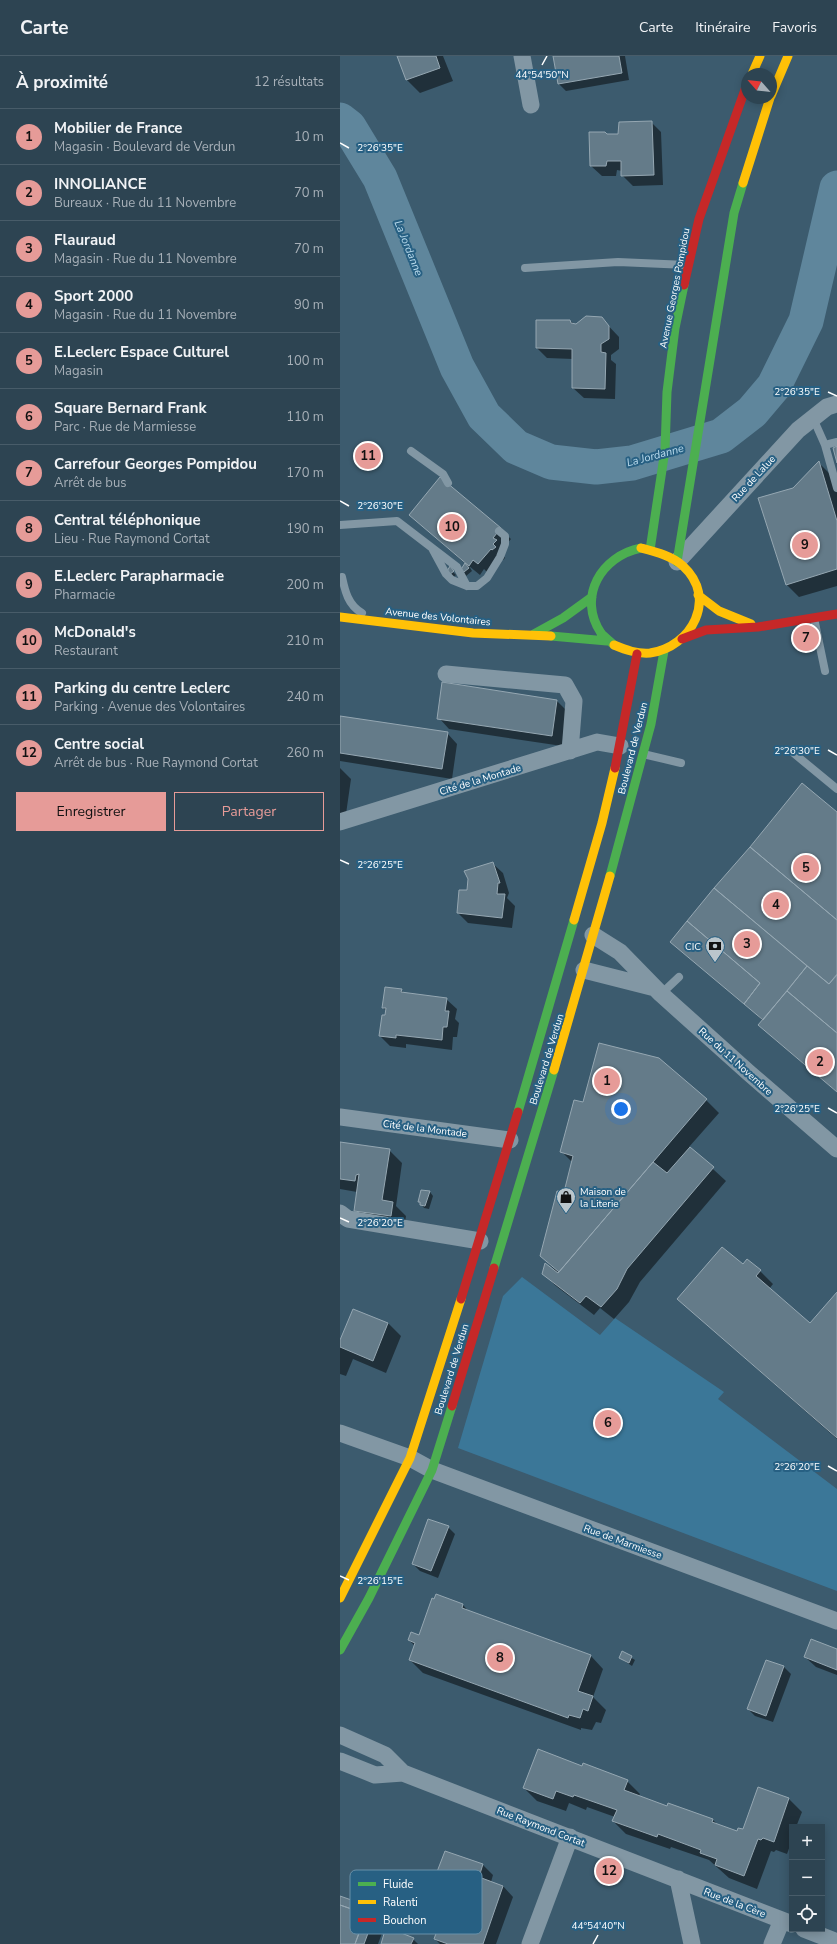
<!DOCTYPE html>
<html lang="fr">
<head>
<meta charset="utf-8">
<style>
  :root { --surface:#2d4452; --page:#354b59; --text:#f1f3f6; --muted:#a7b0b8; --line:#485c69; --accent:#e69b98 }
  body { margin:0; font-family:"Nunito Sans",sans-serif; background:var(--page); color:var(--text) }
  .controls { position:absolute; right:12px; bottom:12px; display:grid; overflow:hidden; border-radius:0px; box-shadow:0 2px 10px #0003 }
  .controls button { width:36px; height:36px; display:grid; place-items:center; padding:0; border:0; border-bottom:1px solid var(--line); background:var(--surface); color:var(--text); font:20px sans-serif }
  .compass { position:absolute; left:401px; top:12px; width:36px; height:36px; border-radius:50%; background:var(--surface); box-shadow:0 2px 10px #0003; rotate:297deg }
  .you { position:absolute; left:281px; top:1053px; width:14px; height:14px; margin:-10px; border:3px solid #fff; border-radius:50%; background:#1a73e8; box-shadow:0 0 0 6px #1a73e833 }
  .badge { display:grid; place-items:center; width:26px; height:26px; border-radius:50%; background:var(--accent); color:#111; font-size:13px; font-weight:700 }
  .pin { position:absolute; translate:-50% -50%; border:2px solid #fff; box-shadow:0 1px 4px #0006 }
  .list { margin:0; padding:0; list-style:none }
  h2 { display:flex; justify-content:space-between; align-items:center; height:52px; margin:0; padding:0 16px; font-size:17px }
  h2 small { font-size:13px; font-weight:400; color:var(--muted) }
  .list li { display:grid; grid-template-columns:26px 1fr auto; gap:12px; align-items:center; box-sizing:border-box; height:56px; padding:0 16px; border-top:1px solid var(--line) }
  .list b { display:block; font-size:15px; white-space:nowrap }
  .list p { margin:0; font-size:13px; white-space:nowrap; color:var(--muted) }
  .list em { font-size:13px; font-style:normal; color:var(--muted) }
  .actions { display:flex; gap:8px; padding:12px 16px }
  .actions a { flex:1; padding:9px 0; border:1px solid var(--accent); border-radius:0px; text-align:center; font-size:14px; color:var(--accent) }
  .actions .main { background:var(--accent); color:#111 }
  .icon { flex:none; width:22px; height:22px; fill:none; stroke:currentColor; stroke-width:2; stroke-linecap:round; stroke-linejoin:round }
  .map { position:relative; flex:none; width:497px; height:1888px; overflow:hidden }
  header { display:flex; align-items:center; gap:24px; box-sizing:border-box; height:56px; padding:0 20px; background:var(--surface); border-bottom:1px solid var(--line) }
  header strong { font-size:19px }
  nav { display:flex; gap:22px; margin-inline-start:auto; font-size:14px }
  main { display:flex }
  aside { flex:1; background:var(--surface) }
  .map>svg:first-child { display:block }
  .green { fill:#3b7798 }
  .shadow { fill:#0007 }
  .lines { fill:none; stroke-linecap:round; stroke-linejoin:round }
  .river { stroke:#5f869c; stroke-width:35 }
  .building { fill:#647b89; stroke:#95a7b2 }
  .lane { stroke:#8297a4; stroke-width:8 }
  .street { stroke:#8297a4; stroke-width:17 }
  .fast { stroke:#4caf50; stroke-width:9 }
  .slow { stroke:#ffc107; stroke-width:9 }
  .jam { stroke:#c62828; stroke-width:9 }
  .ticks { fill:none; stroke:#fff; stroke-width:1.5 }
  .labels { text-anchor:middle; stroke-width:4; stroke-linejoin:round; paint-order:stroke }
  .street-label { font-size:10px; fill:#fff; stroke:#276083 }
  .poi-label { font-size:10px; fill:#fff; stroke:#276083; text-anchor:end }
  .water-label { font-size:11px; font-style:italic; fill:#bbdcee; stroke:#276083 }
  .key { fill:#276083; stroke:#6890a8; stroke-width:1 }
  .key-label { font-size:11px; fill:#fff }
  .ticks-label { font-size:10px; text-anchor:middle; fill:#fff; stroke:#276083; stroke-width:4; stroke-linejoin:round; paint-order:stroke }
</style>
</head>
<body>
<header>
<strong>Carte</strong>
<nav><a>Carte</a><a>Itinéraire</a><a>Favoris</a></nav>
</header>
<main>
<aside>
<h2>À proximité<small>12 résultats</small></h2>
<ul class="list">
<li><span class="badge">1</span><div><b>Mobilier de France</b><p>Magasin · Boulevard de Verdun</p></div><em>10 m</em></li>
<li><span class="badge">2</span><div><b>INNOLIANCE</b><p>Bureaux · Rue du 11 Novembre</p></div><em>70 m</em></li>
<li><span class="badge">3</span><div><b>Flauraud</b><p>Magasin · Rue du 11 Novembre</p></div><em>70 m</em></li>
<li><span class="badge">4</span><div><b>Sport 2000</b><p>Magasin · Rue du 11 Novembre</p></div><em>90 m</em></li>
<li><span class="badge">5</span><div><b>E.Leclerc Espace Culturel</b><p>Magasin</p></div><em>100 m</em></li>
<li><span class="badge">6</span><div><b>Square Bernard Frank</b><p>Parc · Rue de Marmiesse</p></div><em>110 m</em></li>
<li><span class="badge">7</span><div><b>Carrefour Georges Pompidou</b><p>Arrêt de bus</p></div><em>170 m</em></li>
<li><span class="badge">8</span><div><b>Central téléphonique</b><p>Lieu · Rue Raymond Cortat</p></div><em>190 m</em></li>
<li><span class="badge">9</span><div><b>E.Leclerc Parapharmacie</b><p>Pharmacie</p></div><em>200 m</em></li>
<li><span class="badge">10</span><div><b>McDonald's</b><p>Restaurant</p></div><em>210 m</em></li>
<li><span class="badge">11</span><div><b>Parking du centre Leclerc</b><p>Parking · Avenue des Volontaires</p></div><em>240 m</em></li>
<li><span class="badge">12</span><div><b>Centre social</b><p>Arrêt de bus · Rue Raymond Cortat</p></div><em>260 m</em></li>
</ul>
<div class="actions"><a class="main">Enregistrer</a><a>Partager</a></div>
</aside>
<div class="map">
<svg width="497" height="1888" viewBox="0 0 497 1888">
  <rect width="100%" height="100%" fill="#3c5b6e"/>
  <path class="green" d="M182 1221 260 1279 275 1262 384 1336 378 1343 497 1433V1535L118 1392 163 1240Z"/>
  <path class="shadow" d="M58 0H103L113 25 80 37 67 24Z
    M214 0H285L289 24 226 35 219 28Z
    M311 66 321 76 323 129 293 130 282 119V115L277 114 276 120H262L251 110 267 79H279Z
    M261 262 279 281V293L271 299V304L276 308 275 343 244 342 233 332V303L207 302 197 292 230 265 236 269Z
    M479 407 492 420 497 437V530L459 541 446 528Z
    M70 459 160 473 171 483 163 492V499L165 502 163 504 162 503 149 518 144 513 140 519 129 510 132 515 126 520 121 515 126 508Z
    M109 512 116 519 112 522 106 519Z
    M217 645 227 655 222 690 109 673 99 662Z
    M0 661 107 677 117 688 112 723 0 705Z
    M0 712 11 723 6 758 0 757Z
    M462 729 497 757V1036L433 982 420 969 423 965 416 958 331 886Z
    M152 807 163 817 169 837 167 842 175 850 172 872 128 867 118 857 128 835Z
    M61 934 65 938 106 943 117 953 115 963 119 967 117 981H113L112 994 66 988V992L50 990 40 980 46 960 47 955 43 952Z
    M366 1044 379 1057 349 1091 386 1125 300 1226 289 1246 274 1263 260 1252 254 1259 216 1230 203 1217 214 1213 201 1200 224 1137 233 1107 222 1096Z
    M0 1087 49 1094 62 1107 56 1150 66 1160 64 1173 28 1168 15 1155 17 1136 0 1133Z
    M82 1135 90 1136 93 1140 89 1153 84 1152 79 1145Z
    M403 1210 420 1215 433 1228 429 1233 470 1268 497 1237V1383L338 1243Z
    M48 1267 61 1280 46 1317 13 1303 6 1320 0 1318V1285Z
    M108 1471 115 1478 98 1522 80 1515 73 1508Z
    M123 1549 130 1557 251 1600 263 1613 253 1641 266 1654 261 1667 256 1666 252 1674 241 1672V1674L83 1617 70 1604 75 1590 69 1584 79 1580Z
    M497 1594V1619L476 1611 465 1601Z
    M282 1596 295 1604 292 1610 280 1602Z
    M427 1605 444 1611 451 1618 433 1666 415 1660 408 1653Z
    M243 1711 287 1725 300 1738 299 1740 328 1751 372 1763 379 1770 397 1776 403 1774 419 1732 449 1743 462 1756 456 1771H452V1784L447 1798 436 1794 434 1796 431 1795 417 1833 389 1822 369 1804 331 1791 330 1793 286 1778 273 1765 275 1761 247 1751 246 1754 229 1747 226 1755 197 1745 184 1732Z
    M143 1809 153 1819 151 1826 163 1830 173 1841 156 1888H100L95 1883 113 1834 106 1831 96 1821Z
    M0 1841 36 1854 47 1864 38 1888H0Z
    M73 1883 78 1888H42Z"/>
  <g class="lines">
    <path class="river" d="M0 64 9 71 40 122 117 311 144 360 176 391 211 406 256 411 292 407 381 380 412 356 434 330 466 265 497 132"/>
  </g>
  <path class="building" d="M57 0H96L100 12 66 24Z
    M213 0H279L282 17 218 28Z
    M312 65 314 119 281 120V105H267L266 110H250L249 76H265L267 78H278L279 66Z
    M246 260 262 261 269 270V283L261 288V296L266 297 265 333 232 332V293L196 292V264H230L231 267 236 268Z
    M497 390V407L493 392Z
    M479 405 497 465V513L446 529 418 442 453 432Z
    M100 421 161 472 153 482 157 484 153 488 156 491 152 494 151 493 138 508 133 504 129 510 69 459Z
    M125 507 129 512 124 516 120 515Z
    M110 510 114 515 109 519H105Z
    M102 626 217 644 212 680 97 663Z
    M0 660 108 676 102 713 0 697Z
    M462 727 497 756V864L410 791Z
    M410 791 497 864V918L489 928 374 832Z
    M153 806 160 827H158L157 838H165L162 862 117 857 119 834H127L128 823 124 815Z
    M374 832 467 910 423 964 404 948 420 927 347 865Z
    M347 865 420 927 404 948 330 886Z
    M467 910 489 928 497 919V977L447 935Z
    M45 931 62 933 61 936 107 942 105 955H109L107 971H103L102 984 56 979V982L39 980 42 959H45L46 952H42Z
    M447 935 497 977V1036L418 969Z
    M259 987 319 1002 367 1043 219 1216 200 1200 217 1135 224 1136 233 1100 220 1096 234 1044 243 1046Z
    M0 1086 50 1093 42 1144 53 1146 51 1160 14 1155 19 1118 16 1119 15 1125 0 1123Z
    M350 1091 374 1111 287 1213 277 1233 261 1251 246 1240 240 1247 202 1218 205 1207 218 1217 313 1106 327 1117Z
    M81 1134 90 1135 85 1150 80 1149V1146H78Z
    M382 1191 403 1208 407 1203 421 1214 416 1220 470 1267 497 1236V1382L337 1243Z
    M13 1253 48 1267 33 1305 0 1291V1284Z
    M88 1463 109 1470 91 1515 72 1508Z
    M96 1538 123 1548 122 1552 251 1599 238 1635 253 1640 248 1655 243 1653 240 1662 229 1659 228 1662 69 1604 75 1587 68 1584 71 1576 79 1579 92 1542 94 1543Z
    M471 1583 497 1593V1614L464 1601Z
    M282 1595 292 1600 289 1607 279 1602Z
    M426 1604 444 1610 426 1660 407 1653Z
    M198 1693 242 1710 243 1707 288 1724 284 1734 327 1750 328 1747 373 1763 372 1766 397 1775 398 1772 403 1773 418 1731 449 1742 434 1786 423 1782 421 1784 418 1783 404 1820 375 1809 377 1803 360 1797 361 1794 318 1778 317 1781 272 1765 277 1754 234 1739 233 1741 216 1735 213 1743 183 1732Z
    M105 1795 143 1808 139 1821 163 1830 143 1888H108L94 1883 114 1828 95 1821Z
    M0 1840 37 1853 24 1888H15L26 1858 0 1849Z
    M0 1849 26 1858 15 1888H0Z
    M46 1871 74 1882 71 1888H41Z"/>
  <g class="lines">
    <path class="lane" d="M185 212 278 206 347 209
      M473 362 485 389 497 432
      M485 389 497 386
      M71 395 103 418 108 427
      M0 469 57 465 117 511 127 530
      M93 494 106 518 112 524 127 530H137L147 522 160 501 165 488V480L159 475
      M2 521C5 535 8 549 22 557
      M474 562 485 615
      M451 695 497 733
      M303 698 341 707
      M321 938 339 921"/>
    <path class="street" d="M182 0 191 49
      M337 506 458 374 487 351 497 348
      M106 618 225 629 234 645 230 695
      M0 766 257 686 280 690
      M253 879 280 896 321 938 409 1017 497 1093
      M244 914 315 932
      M0 1061 170 1084
      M0 1157 8 1163 140 1185
      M0 1377 70 1402 92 1414 497 1565
      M0 1679 45 1699 63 1717
      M0 1705 35 1719 63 1717 452 1868
      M338 1823 352 1888
      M464 1873 497 1886
      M190 1888 230 1781
      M432 1888 442 1864"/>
    <path class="fast" d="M310 494 325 394 327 336 335 272 344 229
      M337 506 394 157 403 127
      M194 578 223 562 252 541
      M211 580 267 585
      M274 589C270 585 264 581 261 577 237 541 261 500 301 492
      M270 820 311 668 324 595
      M178 1056 234 864
      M154 1212 214 1014
      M0 1594 29 1542 92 1414 112 1350"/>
    <path class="slow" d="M412 18 420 0
      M431 40 448 0
      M403 127 430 42
      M358 539 379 555 411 568
      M0 561 133 577 211 580
      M274 589C286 594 297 598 310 597 352 591 378 542 343 510 332 500 316 496 301 492
      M234 864 262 767 275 712
      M214 1014 270 820
      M0 1542 70 1402 121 1243"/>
    <path class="jam" d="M344 229 359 163 407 28
      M342 583 366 574 418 571 497 558
      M275 712 297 598
      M121 1243 178 1056
      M112 1350 154 1212"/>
  </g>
  <path class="ticks" d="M202 9 207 0M0 87 9 92M488 336 497 340M0 445 9 450M488 694 497 699M0 804 9 808M488 1052 497 1057M0 1162 9 1166M488 1410 497 1415M0 1520 9 1524M253 1888 258 1879"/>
  <defs>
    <g id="bank-pin" transform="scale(1)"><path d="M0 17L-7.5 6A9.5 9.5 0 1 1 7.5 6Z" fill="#bbc6cc" stroke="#276083"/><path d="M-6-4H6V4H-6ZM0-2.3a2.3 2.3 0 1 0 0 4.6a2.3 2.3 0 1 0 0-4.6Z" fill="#111"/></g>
    <g id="shop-pin" transform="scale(1)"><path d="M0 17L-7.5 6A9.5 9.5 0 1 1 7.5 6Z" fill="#bbc6cc" stroke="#276083"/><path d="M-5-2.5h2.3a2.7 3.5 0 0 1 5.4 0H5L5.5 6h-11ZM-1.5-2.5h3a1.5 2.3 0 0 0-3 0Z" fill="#111"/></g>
  </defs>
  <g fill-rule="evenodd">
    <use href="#bank-pin" x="375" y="890"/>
    <use href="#shop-pin" x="226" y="1141"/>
  </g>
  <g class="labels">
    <g class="street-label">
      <text transform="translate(334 232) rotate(-79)" y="4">Avenue Georges Pompidou</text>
      <text transform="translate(413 422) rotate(-47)" y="4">Rue de Lalue</text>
      <text transform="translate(98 560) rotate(6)" y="4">Avenue des Volontaires</text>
      <text transform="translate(292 692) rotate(-76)" y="4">Boulevard de Verdun</text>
      <text transform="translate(140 723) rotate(-17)" y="4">Cité de la Montade</text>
      <text transform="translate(206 1003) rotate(-73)" y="4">Boulevard de Verdun</text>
      <text transform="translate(396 1005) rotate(42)" y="4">Rue du 11 Novembre</text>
      <text transform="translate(85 1072) rotate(7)" y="4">Cité de la Montade</text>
      <text transform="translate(111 1313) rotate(-73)" y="4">Boulevard de Verdun</text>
      <text transform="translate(283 1485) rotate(20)" y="4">Rue de Marmiesse</text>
      <text transform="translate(201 1770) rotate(21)" y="4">Rue Raymond Cortat</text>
      <text transform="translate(395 1846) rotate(21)" y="4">Rue de la Cère</text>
    </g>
    <g class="poi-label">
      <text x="361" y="894">CIC</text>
      <text x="240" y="1139" text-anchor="start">Maison de<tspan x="240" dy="12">la Literie</tspan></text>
    </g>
    <g class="water-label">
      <text transform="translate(69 192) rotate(68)" y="4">La Jordanne</text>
      <text transform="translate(315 399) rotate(-15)" y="4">La Jordanne</text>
    </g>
  </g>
  <rect x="10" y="1814" width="132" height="64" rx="6" class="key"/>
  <rect x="18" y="1826" width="18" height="4" fill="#4caf50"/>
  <rect x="18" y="1844" width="18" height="4" fill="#ffc107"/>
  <rect x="18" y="1862" width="18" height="4" fill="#c62828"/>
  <g class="key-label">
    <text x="43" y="1832">Fluide</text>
    <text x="43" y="1850">Ralenti</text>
    <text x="43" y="1868">Bouchon</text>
  </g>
  <g class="ticks-label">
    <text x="202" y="22">44°54'50"N</text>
    <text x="40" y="95">2°26'35"E</text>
    <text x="457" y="339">2°26'35"E</text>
    <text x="40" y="453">2°26'30"E</text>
    <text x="457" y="698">2°26'30"E</text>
    <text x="40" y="812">2°26'25"E</text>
    <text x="457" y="1056">2°26'25"E</text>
    <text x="40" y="1170">2°26'20"E</text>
    <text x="457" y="1414">2°26'20"E</text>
    <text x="40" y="1528">2°26'15"E</text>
    <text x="258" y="1873">44°54'40"N</text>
  </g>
</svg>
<div class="controls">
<button>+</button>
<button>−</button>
<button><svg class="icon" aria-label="locate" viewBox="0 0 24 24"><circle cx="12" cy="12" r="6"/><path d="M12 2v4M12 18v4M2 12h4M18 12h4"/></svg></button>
</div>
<svg class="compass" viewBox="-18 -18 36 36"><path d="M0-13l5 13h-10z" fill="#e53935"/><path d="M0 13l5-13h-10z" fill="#a7b0b8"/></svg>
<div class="you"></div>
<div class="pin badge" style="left:267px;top:1025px">1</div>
<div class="pin badge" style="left:480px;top:1006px">2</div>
<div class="pin badge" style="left:407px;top:888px">3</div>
<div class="pin badge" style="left:436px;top:849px">4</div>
<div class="pin badge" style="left:466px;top:812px">5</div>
<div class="pin badge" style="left:268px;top:1367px">6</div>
<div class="pin badge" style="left:466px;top:582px">7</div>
<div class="pin badge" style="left:160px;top:1602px">8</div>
<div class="pin badge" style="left:465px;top:489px">9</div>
<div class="pin badge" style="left:112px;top:471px">10</div>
<div class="pin badge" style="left:28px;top:400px">11</div>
<div class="pin badge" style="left:269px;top:1815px">12</div>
</div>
</main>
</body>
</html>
